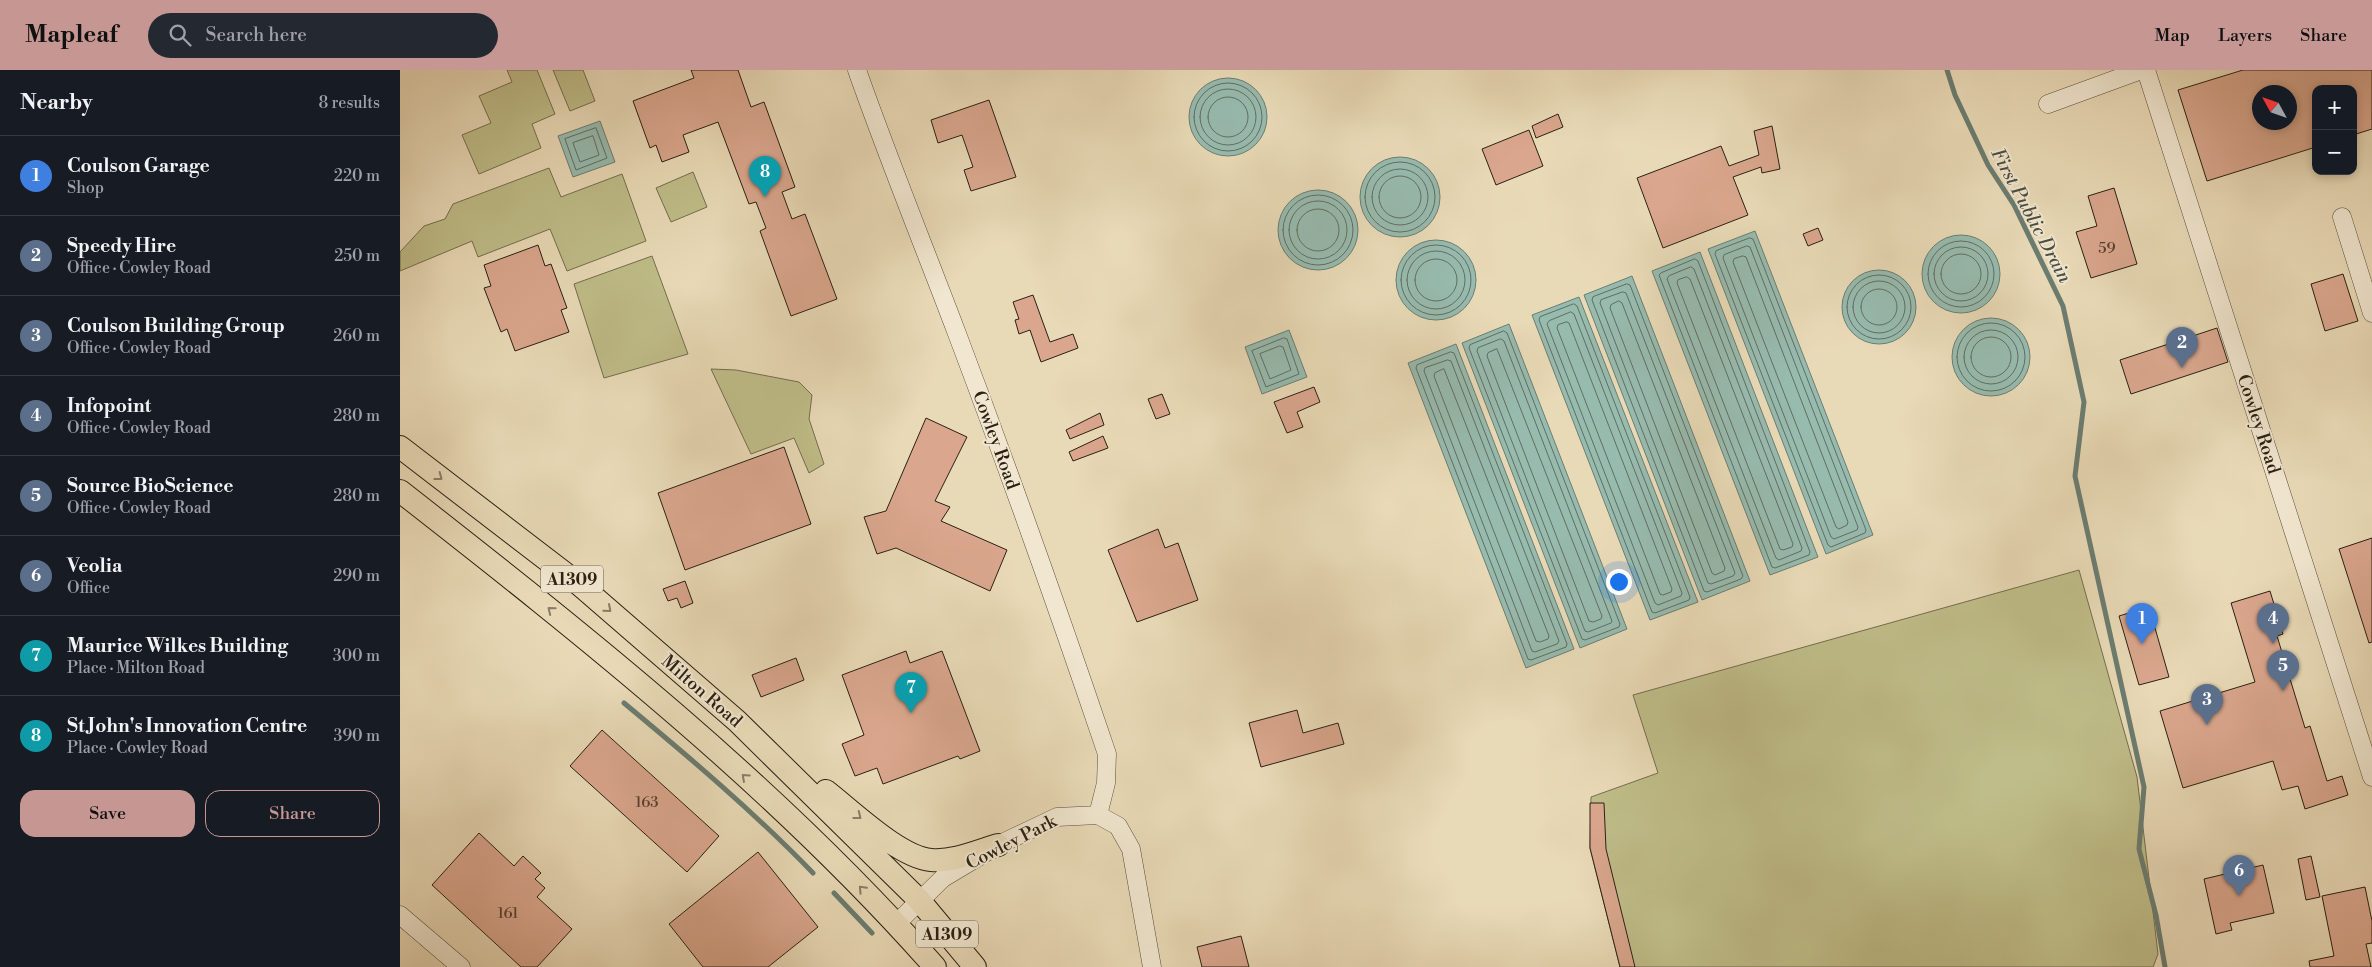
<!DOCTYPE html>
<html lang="en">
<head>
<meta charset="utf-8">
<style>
  :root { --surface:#171b24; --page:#242831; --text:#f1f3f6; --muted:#9ea1a6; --line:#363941; --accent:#c59692 }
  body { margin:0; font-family:"Libre Bodoni",serif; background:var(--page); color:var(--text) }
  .controls { position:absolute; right:15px; top:15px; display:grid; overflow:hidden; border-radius:10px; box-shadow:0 2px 8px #0003 }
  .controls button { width:45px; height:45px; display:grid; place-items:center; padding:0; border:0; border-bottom:1px solid var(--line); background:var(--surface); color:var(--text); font:25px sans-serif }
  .compass { position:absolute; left:1852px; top:15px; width:45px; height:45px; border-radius:50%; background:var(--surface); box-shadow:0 2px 8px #0003; rotate:310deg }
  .you { position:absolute; left:1218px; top:511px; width:18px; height:18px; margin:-12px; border:4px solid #fff; border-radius:50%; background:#1a73e8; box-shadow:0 0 0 8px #1a73e833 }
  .badge { display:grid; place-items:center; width:32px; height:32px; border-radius:50%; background:var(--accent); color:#fff; font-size:16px; font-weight:700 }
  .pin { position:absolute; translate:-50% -41px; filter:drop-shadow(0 1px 2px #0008) }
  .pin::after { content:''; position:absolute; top:26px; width:18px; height:15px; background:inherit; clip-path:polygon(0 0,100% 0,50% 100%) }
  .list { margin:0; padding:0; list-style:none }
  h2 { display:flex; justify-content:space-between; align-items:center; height:65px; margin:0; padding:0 20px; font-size:21px }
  h2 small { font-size:16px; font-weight:400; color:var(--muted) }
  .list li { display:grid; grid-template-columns:32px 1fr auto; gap:15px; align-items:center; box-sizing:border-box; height:80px; padding:0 20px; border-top:1px solid var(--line) }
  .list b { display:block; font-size:19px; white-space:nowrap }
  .list p { margin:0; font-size:16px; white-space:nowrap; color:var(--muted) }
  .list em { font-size:16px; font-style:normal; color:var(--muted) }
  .actions { display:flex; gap:10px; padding:15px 20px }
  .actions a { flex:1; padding:11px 0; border:1px solid var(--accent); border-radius:15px; text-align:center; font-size:18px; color:var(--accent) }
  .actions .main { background:var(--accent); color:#111 }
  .icon { flex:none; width:28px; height:28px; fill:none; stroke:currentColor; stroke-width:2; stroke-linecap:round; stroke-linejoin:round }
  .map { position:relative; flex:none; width:1972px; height:897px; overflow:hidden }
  header { display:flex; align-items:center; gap:30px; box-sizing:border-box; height:70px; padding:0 25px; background:var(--accent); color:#111 }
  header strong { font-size:24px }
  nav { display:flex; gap:28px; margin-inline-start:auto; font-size:18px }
  .search { width:350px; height:45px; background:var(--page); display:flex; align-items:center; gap:12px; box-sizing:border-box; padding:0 18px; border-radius:28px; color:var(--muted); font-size:19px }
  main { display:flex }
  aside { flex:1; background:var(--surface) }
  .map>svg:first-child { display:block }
  .green { fill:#bfbd89; stroke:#746e4e }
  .water { fill:#97bbaf; stroke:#6b7d71 }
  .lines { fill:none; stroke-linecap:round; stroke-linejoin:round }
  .shore { stroke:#606e62; stroke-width:1 }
  .stream { stroke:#6b7d71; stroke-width:5 }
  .building { fill:#daa78e; stroke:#2a2014; fill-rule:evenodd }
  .minor-casing { stroke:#5a4e3d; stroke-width:19 }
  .major-casing { stroke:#2a2014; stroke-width:24 }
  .minor { stroke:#f1e7d0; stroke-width:18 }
  .major { stroke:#e9dab7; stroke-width:22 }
  .oneway { stroke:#8a7d66 }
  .labels { text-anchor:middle; stroke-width:4; stroke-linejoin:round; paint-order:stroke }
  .number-label { font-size:15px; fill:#564232 }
  .shield { fill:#f1e7d0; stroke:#665c4c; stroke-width:1 }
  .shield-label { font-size:16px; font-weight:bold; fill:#2a2014 }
  .street-label { font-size:18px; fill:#2a2014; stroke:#f1e7d0 }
  .water-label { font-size:19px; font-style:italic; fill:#4b4e42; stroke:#f1e7d0 }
</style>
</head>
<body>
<header>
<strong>Mapleaf</strong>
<div class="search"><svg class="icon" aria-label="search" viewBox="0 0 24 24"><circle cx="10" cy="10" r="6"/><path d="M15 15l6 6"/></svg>Search here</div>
<nav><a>Map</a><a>Layers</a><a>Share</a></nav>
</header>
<main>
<aside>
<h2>Nearby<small>8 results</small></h2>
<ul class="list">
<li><span class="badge" style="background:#3f7fe0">1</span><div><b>Coulson Garage</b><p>Shop</p></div><em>220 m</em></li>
<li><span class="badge" style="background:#5c6f8a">2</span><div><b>Speedy Hire</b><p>Office · Cowley Road</p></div><em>250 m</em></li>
<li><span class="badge" style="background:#5c6f8a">3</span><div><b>Coulson Building Group</b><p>Office · Cowley Road</p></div><em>260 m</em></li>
<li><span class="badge" style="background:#5c6f8a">4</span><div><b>Infopoint</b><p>Office · Cowley Road</p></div><em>280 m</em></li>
<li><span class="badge" style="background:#5c6f8a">5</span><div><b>Source BioScience</b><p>Office · Cowley Road</p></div><em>280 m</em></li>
<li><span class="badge" style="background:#5c6f8a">6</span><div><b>Veolia</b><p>Office</p></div><em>290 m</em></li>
<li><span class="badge" style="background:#0f9aa8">7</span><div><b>Maurice Wilkes Building</b><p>Place · Milton Road</p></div><em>300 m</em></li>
<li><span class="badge" style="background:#0f9aa8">8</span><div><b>St John's Innovation Centre</b><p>Place · Cowley Road</p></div><em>390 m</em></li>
</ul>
<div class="actions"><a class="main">Save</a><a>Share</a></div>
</aside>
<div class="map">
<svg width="1972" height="897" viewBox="0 0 1972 897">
  <rect width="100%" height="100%" fill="#e9dab7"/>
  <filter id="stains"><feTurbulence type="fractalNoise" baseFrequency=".004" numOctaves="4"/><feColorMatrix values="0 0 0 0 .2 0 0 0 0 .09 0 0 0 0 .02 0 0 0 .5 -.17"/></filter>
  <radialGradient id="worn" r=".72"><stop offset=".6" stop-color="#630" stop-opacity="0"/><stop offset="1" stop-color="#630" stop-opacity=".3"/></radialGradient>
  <path class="green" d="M107 0H137L155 44 132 54 141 78 79 104 62 65 91 53 79 26 112 12Z
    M153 0H183L195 31 170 41Z
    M149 98 161 127 222 104 246 171 167 201 150 159 78 187 72 171 0 201V182L24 156 45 149 53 134Z
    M293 102 307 137 271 152 256 118Z
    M252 186 288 284 204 308 174 214Z
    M311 299 336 300 399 312 412 325 409 349 424 394 409 403 394 368 351 384Z
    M1679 500 1737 707 1758 884 1753 897H1220L1190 778 1191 727 1258 703 1233 625Z"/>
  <path class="water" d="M789 47a39 39 0 1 1 78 0a39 39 0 1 1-78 0Z
    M200 51 215 92 173 107 158 66Z
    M960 127a40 40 0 1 1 80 0a40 40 0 1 1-80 0Z
    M878 160a40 40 0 1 1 80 0a40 40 0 1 1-80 0Z
    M1355 161 1473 465 1426 484 1308 179Z
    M1522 204a39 39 0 1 1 78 0a39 39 0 1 1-78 0Z
    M996 210a40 40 0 1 1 80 0a40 40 0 1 1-80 0Z
    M1300 182 1418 487 1370 505 1252 201Z
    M1442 237a37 37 0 1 1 74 0a37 37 0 1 1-74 0Z
    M1232 206 1350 511 1302 530 1184 225Z
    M1179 227 1298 532 1250 550 1132 245Z
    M1552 287a39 39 0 1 1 78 0a39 39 0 1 1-78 0Z
    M1109 254 1227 559 1180 578 1062 273Z
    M889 260 907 307 862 324 845 277Z
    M1056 274 1174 579 1126 598 1008 293Z"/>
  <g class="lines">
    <path class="shore" d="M794 47a34 34 0 1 1 68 0a34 34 0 1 1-68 0Z
      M800 47a28 28 0 1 1 56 0a28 28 0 1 1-56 0Z
      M808 47a20 20 0 1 1 40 0a20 20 0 1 1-40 0Z
      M196 58 207 88 176 100 165 69Z
      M193 66 199 85 180 92 173 73Z
      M965 127a35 35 0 1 1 70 0a35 35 0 1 1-70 0Z
      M972 127a28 28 0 1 1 56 0a28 28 0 1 1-56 0Z
      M979 127a21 21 0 1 1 42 0a21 21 0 1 1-42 0Z
      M883 160a35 35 0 1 1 70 0a35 35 0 1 1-70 0Z
      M889 160a29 29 0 1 1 58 0a29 29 0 1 1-58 0Z
      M897 160a21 21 0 1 1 42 0a21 21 0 1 1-42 0Z
      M1350 168 1353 169 1466 460 1465 463 1431 477 1428 475 1315 184 1316 181Z
      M1528 204a33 33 0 1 1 66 0a33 33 0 1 1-66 0Z
      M1001 210a35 35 0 1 1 70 0a35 35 0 1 1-70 0Z
      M1347 176 1350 177 1458 457 1457 460 1434 469 1431 467 1323 188 1324 185Z
      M1534 204a27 27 0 1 1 54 0a27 27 0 1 1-54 0Z
      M1007 210a29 29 0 1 1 58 0a29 29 0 1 1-58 0Z
      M1541 204a20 20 0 1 1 40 0a20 20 0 1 1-40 0Z
      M1343 186 1346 187 1448 452 1447 455 1439 459 1436 457 1333 192 1334 189Z
      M1015 210a21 21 0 1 1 42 0a21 21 0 1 1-42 0Z
      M1295 189 1298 191 1410 482 1409 485 1375 498 1372 497 1259 205 1261 203Z
      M1291 197 1294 199 1402 478 1401 481 1379 490 1376 488 1267 209 1269 206Z
      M1447 237a32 32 0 1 1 64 0a32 32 0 1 1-64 0Z
      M1287 207 1290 209 1393 474 1392 477 1383 480 1380 479 1277 213 1278 210Z
      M1453 237a26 26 0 1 1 52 0a26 26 0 1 1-52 0Z
      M1227 214 1230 215 1343 506 1341 509 1307 522 1304 521 1192 230 1193 227Z
      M1461 237a18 18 0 1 1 36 0a18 18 0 1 1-36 0Z
      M1223 222 1226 223 1335 503 1333 506 1311 514 1308 513 1200 233 1201 230Z
      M1219 231 1222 233 1325 498 1324 501 1315 505 1312 503 1210 238 1211 235Z
      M1174 234 1177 236 1290 527 1289 530 1255 543 1252 542 1139 250 1140 247Z
      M1171 242 1174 244 1282 523 1281 526 1258 535 1255 533 1147 254 1149 251Z
      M1167 252 1169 253 1272 519 1271 522 1263 525 1260 524 1157 258 1158 255Z
      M1557 287a34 34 0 1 1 68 0a34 34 0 1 1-68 0Z
      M1564 287a27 27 0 1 1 54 0a27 27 0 1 1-54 0Z
      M1104 261 1107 263 1220 554 1219 557 1185 570 1182 569 1069 278 1070 275Z
      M1571 287a20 20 0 1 1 40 0a20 20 0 1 1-40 0Z
      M884 268 887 269 899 304 866 317 852 281Z
      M1101 269 1104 271 1212 551 1211 553 1188 562 1185 561 1077 281 1078 278Z
      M880 276 883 277 891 300 870 309 860 284Z
      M1097 279 1202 546 1201 549 1193 552 1189 551 1087 286 1088 283Z
      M1051 282 1054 283 1167 574 1166 577 1131 590 1128 589 1016 298 1017 295Z
      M1048 290 1051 291 1159 571 1157 574 1135 582 1132 581 1024 301 1025 298Z
      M1044 299 1149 566 1148 569 1140 572 1136 571 1034 306 1035 303Z"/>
    <path class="stream" d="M1547 0 1555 25 1588 95 1614 135 1663 236 1684 332 1675 406 1744 717 1739 779 1756 845 1765 897
      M224 633C289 687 354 742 413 803
      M434 823 472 863"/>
  </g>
  <path class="building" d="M291 0H338L351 37 364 32 395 117 382 122 392 149 405 144 437 229 391 246 360 161 366 158 356 132 349 134 318 52 283 65 289 82 262 92 256 75 250 78 233 31 294 8Z
    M1843 0H1972V59L1953 65V19H1916V77L1807 111 1778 20ZM1860 22H1890V52H1860Z
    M589 30 616 107 571 121 564 100 573 97 562 65 538 73 531 50Z
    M1158 44 1163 57 1136 68 1132 56Z
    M1372 56 1380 99 1362 103 1361 97 1333 107 1348 145 1263 178 1237 108 1321 76 1329 96 1359 85 1354 61Z
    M1129 60 1143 96 1096 115 1082 79Z
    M1714 118 1737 194 1691 208 1676 162 1697 156 1688 126Z
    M1418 158 1423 170 1408 176 1403 164Z
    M138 175 145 196 151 194 167 238 161 240 169 262 115 281 107 259 101 262 84 218 91 216 84 195Z
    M1943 204 1958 251 1925 261 1911 214Z
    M633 225 650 272 673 264 678 278 641 292 630 260 619 264 615 250 619 249 613 232Z
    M1817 258 1828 292 1731 324 1720 290Z
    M914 317 920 332 897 342 903 357 887 363 874 332Z
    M762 324 770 344 756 349 748 329Z
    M700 343 704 355 670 369 666 360Z
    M526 348 567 367 535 431 550 437 541 451 607 480 590 521 496 478 477 484 464 447 486 441Z
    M703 366 708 378 673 391 669 382Z
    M384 377 411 454 285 500 258 423Z
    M758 459 765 478 778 473 798 530 737 552 708 480Z
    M1972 468V572L1969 573 1939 479Z
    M285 511 293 533 281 538 277 528 268 531 263 519Z
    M1870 521 1883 564 1877 566 1905 658 1910 656 1927 711 1942 706 1948 725 1905 739 1898 716 1882 720 1873 691 1783 718 1760 641 1855 612 1831 533Z
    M1749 537 1769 607 1739 615 1719 546Z
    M506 581 510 593 542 581 580 681 560 689 558 686 483 714 477 698 455 706 442 674 464 665 442 605Z
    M396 588 404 610 361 627 352 605Z
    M897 640 903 663 938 653 944 674 861 697 849 653Z
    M202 660 319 766 287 802 170 696Z
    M1190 733H1204L1206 779 1235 897H1220L1190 778Z
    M79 763 114 796 123 786 141 803 135 809 145 818 137 827 172 859 137 897H121L32 815Z
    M358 782 418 857 368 897H303L269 854Z
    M1911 786 1920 827 1906 830 1898 789Z
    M1863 795 1874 843 1830 853 1832 860 1816 864 1804 809Z
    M1965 817 1972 851V873L1966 874 1971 897H1910L1909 891 1934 886 1922 826Z
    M841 866 849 897H802L797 877Z"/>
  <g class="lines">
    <g class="minor-casing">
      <path id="minor" d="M457 0C488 88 523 174 556 261 609 401 659 542 707 684L706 713 698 745
        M1746 0 1972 707
        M1648 34 1741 0
        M1942 147 1972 243
        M0 845 61 897
        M496 854 543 808 598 775 657 747 698 745 718 756 731 779 752 897"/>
    </g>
    <g class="major-casing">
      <path id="major" d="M0 377 180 515 337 651 519 830 575 897
        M0 421C188 568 376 717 535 897
        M426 721C452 741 499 787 531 790 553 792 578 781 598 775"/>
    </g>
    <use href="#minor" class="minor"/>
    <use href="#major" class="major"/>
  </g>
  <defs><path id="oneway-chevron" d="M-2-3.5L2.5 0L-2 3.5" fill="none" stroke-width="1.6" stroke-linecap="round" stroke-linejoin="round" transform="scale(1.25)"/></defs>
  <g class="oneway">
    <use href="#oneway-chevron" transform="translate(39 407) rotate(37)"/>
    <use href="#oneway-chevron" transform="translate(208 539) rotate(41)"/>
    <use href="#oneway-chevron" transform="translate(151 540) rotate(-141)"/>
    <use href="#oneway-chevron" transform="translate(345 707) rotate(-138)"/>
    <use href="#oneway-chevron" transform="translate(458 746) rotate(38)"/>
    <use href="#oneway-chevron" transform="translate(462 819) rotate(-134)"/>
  </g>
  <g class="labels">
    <g class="number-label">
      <text x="1707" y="183">59</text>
      <text x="247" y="737">163</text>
      <text x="108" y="848">161</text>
    </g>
    <g class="shield">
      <rect x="141" y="495.5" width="62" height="27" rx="4"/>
      <rect x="516" y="850.5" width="62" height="27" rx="4"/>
    </g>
    <g class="shield-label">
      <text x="172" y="515">A1309</text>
      <text x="547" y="870">A1309</text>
    </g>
    <g class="street-label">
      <text transform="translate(1859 354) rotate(72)" y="6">Cowley Road</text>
      <text transform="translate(596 370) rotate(70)" y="6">Cowley Road</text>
      <text transform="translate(302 621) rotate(41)" y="6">Milton Road</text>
      <text transform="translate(611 772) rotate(-27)" y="6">Cowley Park</text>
    </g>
    <g class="water-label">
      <text transform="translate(1632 145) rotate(62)" y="7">First Public Drain</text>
    </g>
  </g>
  <rect width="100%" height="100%" filter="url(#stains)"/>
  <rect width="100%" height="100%" fill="url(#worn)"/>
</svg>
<div class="controls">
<button>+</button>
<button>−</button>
</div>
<svg class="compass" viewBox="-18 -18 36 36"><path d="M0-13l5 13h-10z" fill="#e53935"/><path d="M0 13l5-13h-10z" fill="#9ea1a6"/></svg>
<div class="you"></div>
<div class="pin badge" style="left:1742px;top:574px;background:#3f7fe0">1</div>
<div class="pin badge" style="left:1782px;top:298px;background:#5c6f8a">2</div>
<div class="pin badge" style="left:1807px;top:655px;background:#5c6f8a">3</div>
<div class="pin badge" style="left:1873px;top:574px;background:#5c6f8a">4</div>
<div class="pin badge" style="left:1883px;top:621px;background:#5c6f8a">5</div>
<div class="pin badge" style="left:1839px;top:826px;background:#5c6f8a">6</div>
<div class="pin badge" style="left:511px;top:643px;background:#0f9aa8">7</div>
<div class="pin badge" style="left:365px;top:127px;background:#0f9aa8">8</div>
</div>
</main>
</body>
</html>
